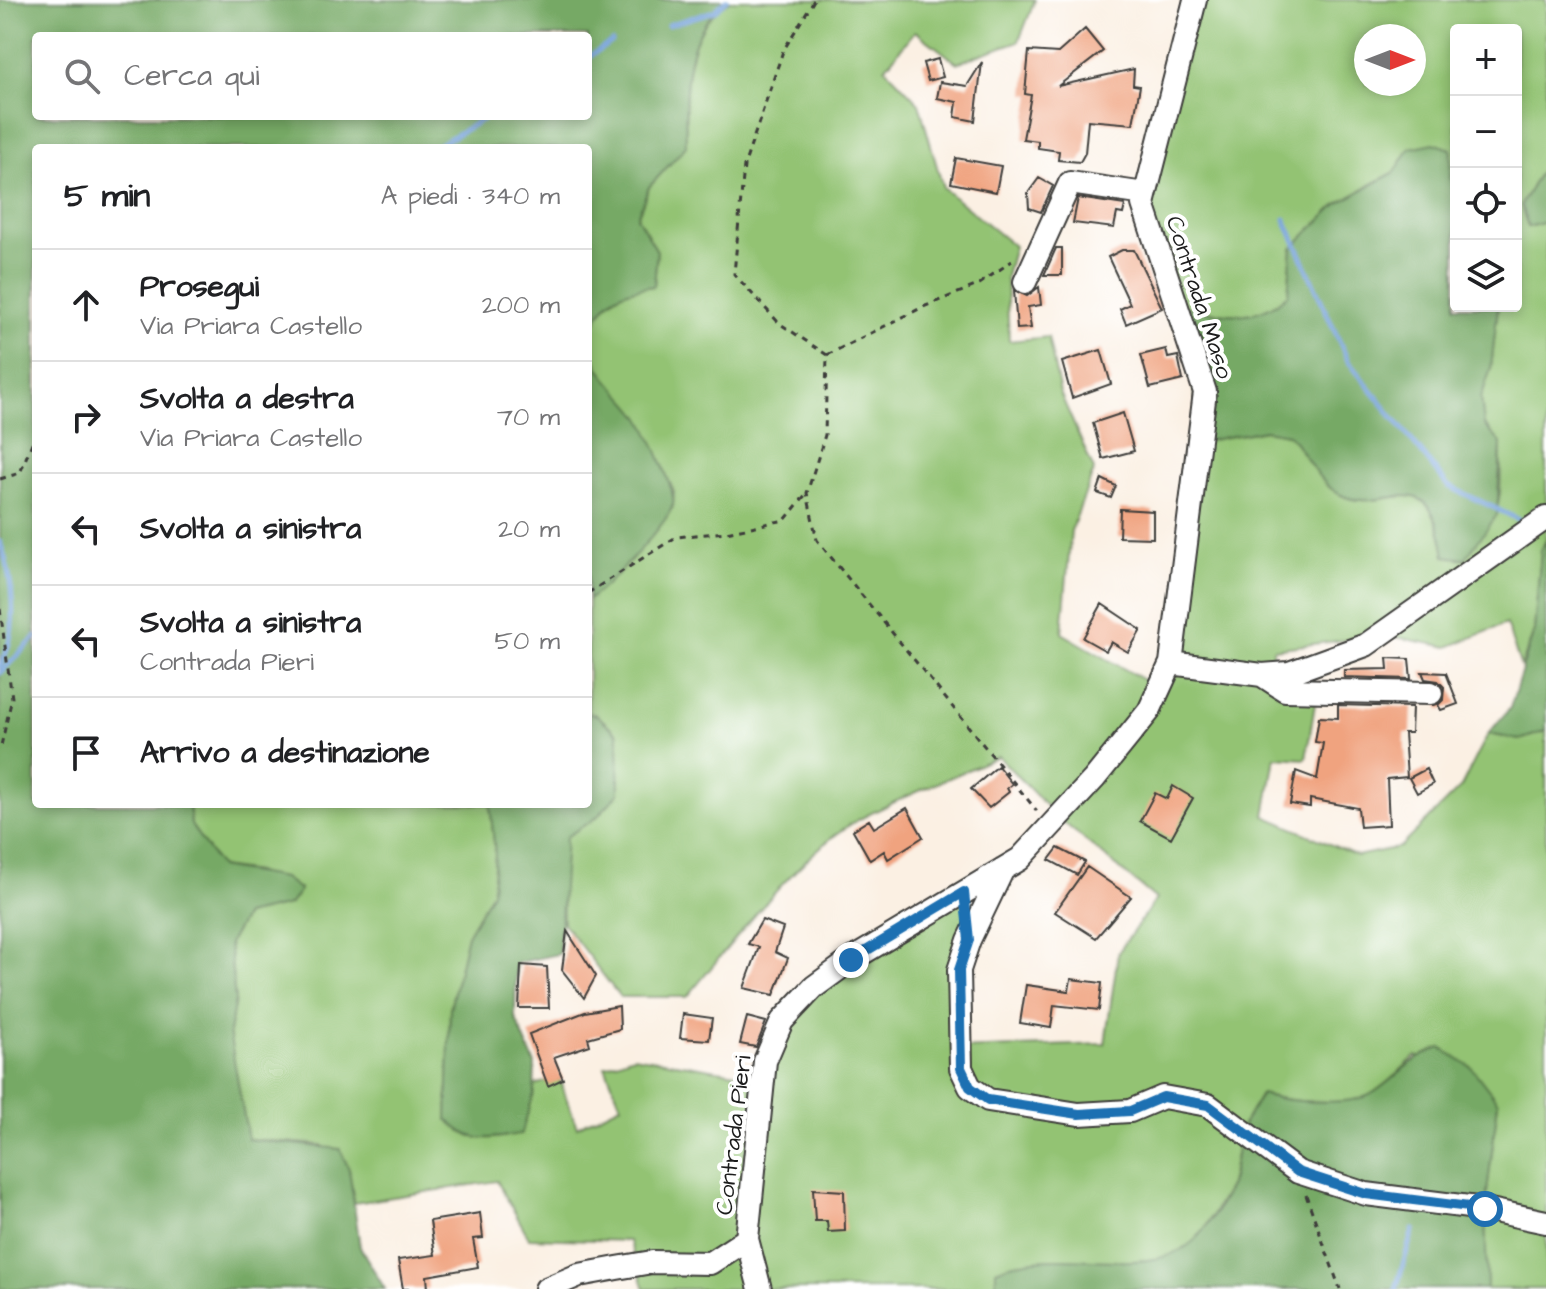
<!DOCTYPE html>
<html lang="it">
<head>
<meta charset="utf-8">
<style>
  :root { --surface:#fff; --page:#f2f2f2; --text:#202124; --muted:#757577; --line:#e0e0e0 }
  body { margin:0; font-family:"Architects Daughter",sans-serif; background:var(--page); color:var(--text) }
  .controls { position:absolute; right:24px; top:24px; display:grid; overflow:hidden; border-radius:8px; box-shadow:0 4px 12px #0003 }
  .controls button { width:72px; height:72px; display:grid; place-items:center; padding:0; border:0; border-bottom:2px solid var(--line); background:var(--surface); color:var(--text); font:40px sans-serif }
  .compass { position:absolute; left:1354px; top:24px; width:72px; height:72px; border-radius:50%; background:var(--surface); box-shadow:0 4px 12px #0003; rotate:90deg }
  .stop { position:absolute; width:24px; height:24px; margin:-18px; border:6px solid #1f6fb2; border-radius:50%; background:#fff }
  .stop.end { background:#1f6fb2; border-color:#fff; box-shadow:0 2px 8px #0008 }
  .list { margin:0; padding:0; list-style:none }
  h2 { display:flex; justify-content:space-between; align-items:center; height:104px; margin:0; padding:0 32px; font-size:34px }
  h2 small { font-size:26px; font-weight:400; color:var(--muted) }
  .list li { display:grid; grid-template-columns:52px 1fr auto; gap:24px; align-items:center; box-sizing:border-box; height:112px; padding:0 32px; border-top:2px solid var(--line) }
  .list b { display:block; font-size:30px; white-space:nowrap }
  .list p { margin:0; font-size:26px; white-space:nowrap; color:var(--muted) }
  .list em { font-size:26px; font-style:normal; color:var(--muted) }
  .icon { flex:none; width:44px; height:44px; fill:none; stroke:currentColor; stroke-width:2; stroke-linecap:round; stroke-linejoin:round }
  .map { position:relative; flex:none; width:1546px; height:1289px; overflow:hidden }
  .search { position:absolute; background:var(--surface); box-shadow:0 4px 12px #0003; left:32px; top:32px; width:560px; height:88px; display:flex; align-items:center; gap:20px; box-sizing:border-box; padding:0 28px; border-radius:8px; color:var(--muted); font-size:30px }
  .panel { position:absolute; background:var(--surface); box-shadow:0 4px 12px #0003; left:32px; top:144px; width:560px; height:664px; border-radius:8px }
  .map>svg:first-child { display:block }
  .green { fill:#93c373; stroke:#587048; stroke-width:2; fill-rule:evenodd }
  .forest { fill:#76a965; stroke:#496240; stroke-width:2; fill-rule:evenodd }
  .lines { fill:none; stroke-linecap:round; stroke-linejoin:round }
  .stream { stroke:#709ed8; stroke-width:5 }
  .building { fill:#f0a37f }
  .minor-casing { stroke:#3d3c3a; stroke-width:26 }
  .path { stroke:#3d3c3a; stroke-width:3; stroke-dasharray:6 6; stroke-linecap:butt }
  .minor { stroke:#fff; stroke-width:22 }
  .route { stroke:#1f6fb2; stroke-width:10 }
  .labels { text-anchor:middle; stroke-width:8; stroke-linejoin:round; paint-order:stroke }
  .street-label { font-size:24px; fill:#1c1c1c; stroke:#fff }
</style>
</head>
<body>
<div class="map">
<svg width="1546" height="1289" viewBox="0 0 1546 1289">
  <rect width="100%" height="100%" fill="#fff"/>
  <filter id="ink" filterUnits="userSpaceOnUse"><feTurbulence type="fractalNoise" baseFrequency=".0125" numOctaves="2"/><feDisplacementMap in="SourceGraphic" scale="16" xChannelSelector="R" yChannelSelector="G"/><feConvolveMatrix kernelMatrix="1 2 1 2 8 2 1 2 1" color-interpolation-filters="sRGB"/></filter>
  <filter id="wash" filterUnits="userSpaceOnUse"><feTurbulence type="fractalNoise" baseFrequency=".006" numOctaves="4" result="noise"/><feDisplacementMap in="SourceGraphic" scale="32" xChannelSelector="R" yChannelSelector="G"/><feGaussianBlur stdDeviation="1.8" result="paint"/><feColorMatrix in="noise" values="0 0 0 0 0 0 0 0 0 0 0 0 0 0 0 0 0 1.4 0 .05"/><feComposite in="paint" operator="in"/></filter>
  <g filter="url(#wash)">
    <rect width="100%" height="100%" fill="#fbf0e3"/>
    <path class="green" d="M731 0H1035L1019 41 957 63 915 31 885 68 919 103 943 188 1014 246 1006 277 1009 341 1048 337 1060 393 1094 470 1071 531 1062 633 1161 690 1205 441 1265 430 1288 434C1306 453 1317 483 1341 495 1390 517 1429 456 1445 556 1506 518 1500 513 1501 443L1484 425 1481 398 1491 368 1498 306H1516V30H1456V208L1450 179 1451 149 1411 148 1395 172 1370 185 1292 248 1288 294C1253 327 1218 312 1175 305L1145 206 1194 12 1180 0H1546V161L1521 205 1528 227 1546 222V540L1541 551 1534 631 1521 667 1506 624 1448 647 1385 635 1273 649 1275 685 1316 698 1306 759 1275 757 1265 816 1357 856 1400 847 1461 787 1488 734 1520 740 1546 731V1289H1487L1485 1209 1498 1102 1416 1056C1402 1068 1388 1084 1373 1093 1352 1107 1284 1102 1261 1094L1241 1129 1230 1185 1203 1231 1184 1254 1156 1263 996 1270V1289H645L629 1241 529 1238 497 1181 354 1203 349 1169 322 1145 247 1139 229 1032 235 1000 229 943 245 915 289 905 257 872 220 867 191 825 189 804H490L495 854 492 892 467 935 450 1009 447 1119 534 1094V1085L559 1078 577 1127 621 1105 605 1066 633 1056 766 1078 803 997 950 902 978 907 955 1049 1105 1044 1118 953 1156 899 1057 817 998 756C952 778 903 796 858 820 802 850 730 946 687 997H620L563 923 562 871 566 837 597 817V715L588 713V600L619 573 673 507 674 492 640 417 594 365 588 340 600 309 625 289 654 286 657 251 637 218 649 187 686 146C685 97 680 28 731 0ZM1366 36H1414V84H1366Z"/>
    <path class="forest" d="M0 0H731C680 28 685 97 686 146L649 187 637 217 657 251 654 286C614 290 604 300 588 337V148H36V804H189L191 825 220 867 284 878 300 890 289 905 245 915 229 943 235 1000 229 1032 248 1139 340 1149 349 1169 360 1247 385 1289H0ZM36 36H588V116H36Z
      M1434 143 1451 149 1450 179 1456 208V306H1498L1491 368 1481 398 1484 425 1501 443 1497 515 1465 559 1445 556C1429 455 1390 517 1341 495 1317 483 1306 453 1288 434L1265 430 1205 441 1175 305C1218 312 1253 327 1288 294L1292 248 1337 204 1395 172 1410 148Z
      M1546 161V222L1528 227 1521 205Z
      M588 340C598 379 616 385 638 414 648 427 676 491 673 504 668 525 607 586 588 600Z
      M1546 540V731L1520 740 1488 734 1510 708 1534 631 1541 550Z
      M588 713 597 715 618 734 619 793 597 817 566 837 559 954 516 963 515 1017 535 1064 534 1094 521 1134C488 1139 471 1145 447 1119L450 1009 467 935 492 892 495 854 490 804H588Z
      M1441 1048 1471 1067 1498 1102 1485 1209 1487 1289H996V1270C1064 1239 1157 1289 1202 1232 1212 1219 1224 1200 1230 1185 1236 1168 1235 1148 1241 1131 1245 1118 1255 1105 1262 1094 1284 1102 1352 1107 1373 1093 1401 1075 1406 1060 1441 1048Z"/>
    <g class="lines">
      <path class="stream" d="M668 25 714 11 727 0
        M588 57 612 42
        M433 148 488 116
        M1285 219 1348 361 1448 486 1522 521
        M0 542C13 578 20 631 0 666
        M0 673 36 637
        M1396 1289 1413 1230"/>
    </g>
    <g id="blocks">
      <path class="building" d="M1085 29 1103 51 1058 86 1134 69 1133 85 1140 86 1133 124 1088 120 1085 153 1080 162 1058 160 1059 151 1038 148V141L1023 139 1031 95 1025 94 1029 51 1058 53Z
        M938 59 943 77 928 81 923 63Z
        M982 62 975 121 955 117 957 102 937 98 940 82 967 86Z
        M956 158 1001 166 996 192 951 183Z
        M1039 178 1053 186 1041 212 1029 208 1028 193Z
        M1078 198 1125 205 1123 214 1117 213 1114 228 1073 223Z
        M1056 248H1062V275H1044Z
        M1122 250H1134L1162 308 1126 324 1120 309 1130 304 1108 257Z
        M1039 287 1041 305 1028 307 1031 328 1017 329 1014 290 1027 296Z
        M1166 349 1168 358 1178 356 1183 380 1150 388 1141 355Z
        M1101 350 1111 384 1072 398 1062 362Z
        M1123 413 1134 451 1103 459 1093 423Z
        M1102 479 1116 486 1111 498 1097 493Z
        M1120 509 1153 511V538L1119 537Z
        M1102 604 1141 630 1128 652 1111 642 1106 651 1083 638Z
        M1387 658 1409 659 1411 679 1344 677V670L1388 669Z
        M1422 672 1446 673 1458 704 1441 710 1438 705 1443 700 1444 687 1438 681 1425 679Z
        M1338 705 1412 707 1411 733H1404L1407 777 1387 779 1389 825 1360 827 1358 808 1310 799V807L1290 804 1296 771 1317 779 1323 743 1315 742 1319 717 1338 718Z
        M998 766 1012 784 1007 788 1009 792 989 808 971 789Z
        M1426 769 1433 784 1417 793 1409 778Z
        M1173 786 1193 798 1171 838 1140 821 1155 793 1167 799Z
        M907 808 923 837 888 859 884 851 870 860 853 830 869 820 874 828Z
        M1058 848 1085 862 1077 875 1049 860Z
        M1087 867 1131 897 1096 938 1055 912Z
        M762 920 783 928 775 952 788 958 774 995 744 988 759 947 748 944Z
        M567 931 596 976 584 998 562 970Z
        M521 965 547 967 549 1008H519Z
        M1071 979 1102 983 1099 1010 1054 1005 1051 1028 1020 1023 1026 985 1069 991Z
        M619 1006 620 1029 588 1038 590 1045 554 1057 563 1079 548 1086 529 1034 585 1012Z
        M683 1014 712 1018 709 1040 680 1038Z
        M747 1017 766 1022 756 1047 740 1044Z
        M813 1189 844 1191 845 1231 828 1232 827 1221H815Z
        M480 1213 483 1238 473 1239 478 1267 427 1276 428 1289H403L398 1260 435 1255 430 1221Z"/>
    </g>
  </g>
  <g filter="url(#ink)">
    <use href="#blocks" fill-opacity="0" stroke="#3d3c3a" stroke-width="2"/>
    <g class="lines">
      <g class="minor-casing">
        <path id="minor" d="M1025 282 1070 183 1145 194
          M1171 663 1262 675 1285 690 1431 693
          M1262 675 1289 673 1366 645 1546 518
          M1003 869 969 940 959 970 961 1068 970 1087 988 1100 1079 1114 1130 1111 1163 1097 1208 1105 1298 1172 1366 1194 1485 1209 1546 1222
          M546 1289 579 1275 617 1268 652 1262 710 1263 747 1239
          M760 1289 747 1239 765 1061 782 1021 814 987 851 960 1020 859 1094 779 1149 711 1171 663 1205 392 1143 204 1195 0"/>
      </g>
      <path class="path" d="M814 0 783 51 744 166 734 274 779 323 827 355 825 435 807 493 817 540 1037 811
        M827 355 923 307 978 285 1012 261
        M0 479 20 473 36 433
        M588 593 676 537 726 532 785 520 806 494
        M0 609 12 698 0 750
        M1306 1195 1340 1289"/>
      <use href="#minor" class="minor"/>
    </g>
  </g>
  <g class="lines" filter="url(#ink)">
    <path class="route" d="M851 960 964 892 969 940 959 970 961 1068 970 1087 988 1100 1079 1114 1130 1111 1163 1097 1208 1105 1298 1172 1366 1194 1485 1209"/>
  </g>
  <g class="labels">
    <g class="street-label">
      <text transform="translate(1200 297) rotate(72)" y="8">Contrada Maso</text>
      <text transform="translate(733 1135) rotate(-83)" y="8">Contrada Pieri</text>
    </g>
  </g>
</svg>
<div class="controls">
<button>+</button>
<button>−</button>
<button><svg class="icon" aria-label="locate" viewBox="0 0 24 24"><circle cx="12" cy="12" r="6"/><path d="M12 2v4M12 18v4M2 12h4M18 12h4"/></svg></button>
<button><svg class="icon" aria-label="layers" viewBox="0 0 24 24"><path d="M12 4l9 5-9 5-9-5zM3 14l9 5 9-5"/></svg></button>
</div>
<svg class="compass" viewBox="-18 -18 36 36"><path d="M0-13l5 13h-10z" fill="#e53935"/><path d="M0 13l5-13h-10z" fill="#757577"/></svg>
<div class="stop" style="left:1485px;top:1209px"></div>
<div class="stop end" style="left:851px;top:960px"></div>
<div class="search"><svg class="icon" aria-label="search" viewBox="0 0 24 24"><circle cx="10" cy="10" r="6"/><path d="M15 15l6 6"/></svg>Cerca qui</div>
<section class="panel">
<h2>5 min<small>A piedi · 340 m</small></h2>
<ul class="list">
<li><svg class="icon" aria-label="ahead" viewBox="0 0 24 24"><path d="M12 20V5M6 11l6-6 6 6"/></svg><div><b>Prosegui</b><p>Via Priara Castello</p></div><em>200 m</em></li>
<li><svg class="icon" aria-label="right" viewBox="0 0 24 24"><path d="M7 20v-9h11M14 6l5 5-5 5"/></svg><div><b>Svolta a destra</b><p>Via Priara Castello</p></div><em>70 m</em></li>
<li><svg class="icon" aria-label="left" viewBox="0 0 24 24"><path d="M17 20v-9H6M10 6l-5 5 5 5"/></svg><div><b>Svolta a sinistra</b></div><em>20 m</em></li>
<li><svg class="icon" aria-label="left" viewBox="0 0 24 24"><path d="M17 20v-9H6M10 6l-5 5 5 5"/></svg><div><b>Svolta a sinistra</b><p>Contrada Pieri</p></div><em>50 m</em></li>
<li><svg class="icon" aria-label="arrive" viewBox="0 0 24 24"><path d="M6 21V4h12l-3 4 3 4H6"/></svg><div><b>Arrivo a destinazione</b></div></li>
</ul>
</section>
</div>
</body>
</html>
